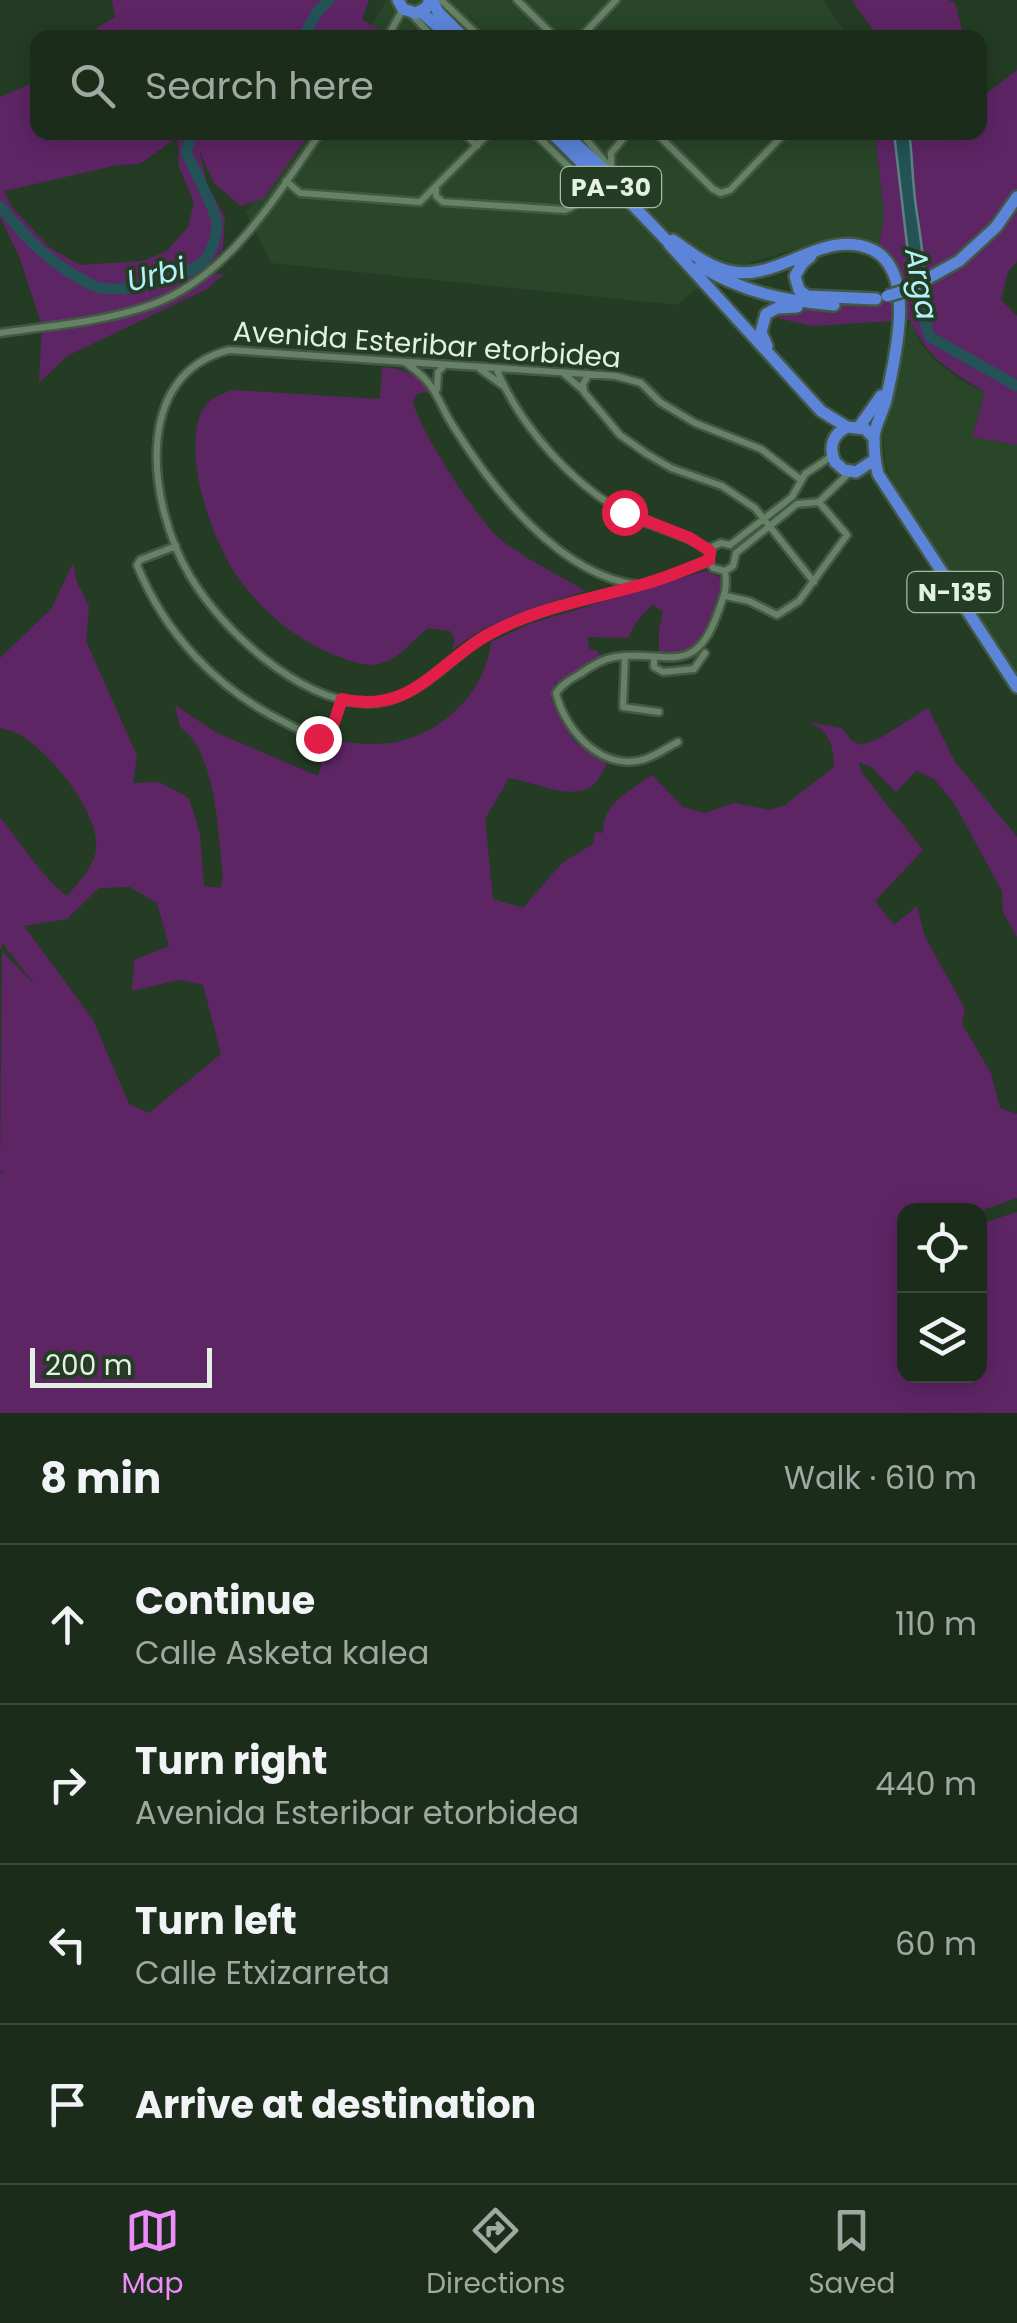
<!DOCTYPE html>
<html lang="en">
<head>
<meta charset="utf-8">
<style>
  :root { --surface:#1b2d1a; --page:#283927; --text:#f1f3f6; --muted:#a0a8a2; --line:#394939; --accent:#ee8cf9 }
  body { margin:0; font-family:Poppins,sans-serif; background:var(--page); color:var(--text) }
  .controls { position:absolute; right:30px; bottom:30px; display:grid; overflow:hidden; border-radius:20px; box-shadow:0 5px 25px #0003 }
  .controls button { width:90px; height:90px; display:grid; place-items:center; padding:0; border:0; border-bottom:2px solid var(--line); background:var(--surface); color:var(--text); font:50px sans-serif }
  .scale { position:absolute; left:30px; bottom:25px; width:182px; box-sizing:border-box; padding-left:10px; border:5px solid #e2f1e1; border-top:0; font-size:28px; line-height:35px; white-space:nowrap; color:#e2f1e1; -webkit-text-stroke:8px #243c23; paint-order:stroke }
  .stop { position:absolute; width:30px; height:30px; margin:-22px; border:8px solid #e11d48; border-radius:50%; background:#fff }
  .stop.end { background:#e11d48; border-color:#fff; box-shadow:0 2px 10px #0008 }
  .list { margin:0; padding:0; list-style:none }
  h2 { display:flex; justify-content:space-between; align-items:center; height:130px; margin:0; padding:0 40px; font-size:42px }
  h2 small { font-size:32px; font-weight:400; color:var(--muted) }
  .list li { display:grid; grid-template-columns:65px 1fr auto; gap:30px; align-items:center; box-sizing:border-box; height:160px; padding:0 40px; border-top:2px solid var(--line) }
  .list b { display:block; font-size:38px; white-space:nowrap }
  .list p { margin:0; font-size:32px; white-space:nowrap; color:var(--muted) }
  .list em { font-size:32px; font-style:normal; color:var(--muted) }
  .icon { flex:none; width:55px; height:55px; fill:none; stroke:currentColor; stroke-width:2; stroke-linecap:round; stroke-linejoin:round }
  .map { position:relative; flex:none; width:1017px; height:1413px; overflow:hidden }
  .search { position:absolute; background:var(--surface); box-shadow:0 5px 25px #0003; left:30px; right:30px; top:30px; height:110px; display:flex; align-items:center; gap:25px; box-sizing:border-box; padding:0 35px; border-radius:20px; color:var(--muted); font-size:38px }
  .sheet { height:770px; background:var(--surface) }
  nav { display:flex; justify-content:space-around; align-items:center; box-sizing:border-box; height:140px; border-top:2px solid var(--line); background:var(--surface); font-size:28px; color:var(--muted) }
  nav a { display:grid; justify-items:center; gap:5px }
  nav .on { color:var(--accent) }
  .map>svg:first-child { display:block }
  .built { fill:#294628 }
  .green { fill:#5e2565; fill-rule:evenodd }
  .water { fill:#235357; stroke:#5c8280; stroke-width:2.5 }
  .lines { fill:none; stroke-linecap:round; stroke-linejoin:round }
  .river { stroke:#235357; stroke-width:11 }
  .street-casing { stroke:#435843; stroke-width:11 }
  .highway-casing { stroke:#435843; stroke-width:16 }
  .street { stroke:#668165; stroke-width:6 }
  .highway { stroke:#5c85da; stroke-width:11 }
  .highway-bridge-casing { stroke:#435843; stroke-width:16; stroke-linecap:butt }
  .highway-bridge { stroke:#5c85da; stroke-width:11 }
  .route { stroke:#e11d48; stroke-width:12 }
  .labels { text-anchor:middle; stroke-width:8; stroke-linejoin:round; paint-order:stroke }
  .shield { fill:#243c23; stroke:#a9bba8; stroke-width:2.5 }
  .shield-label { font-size:25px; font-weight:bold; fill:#e2f1e1 }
  .street-label { font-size:28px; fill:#e2f1e1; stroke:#243c23 }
  .water-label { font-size:30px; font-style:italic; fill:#b2f2f8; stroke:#243c23 }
</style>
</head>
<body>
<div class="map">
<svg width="1017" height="1413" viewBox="0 0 1017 1413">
  <rect width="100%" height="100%" fill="#243c23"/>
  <path class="built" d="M387 0H823L848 37 363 38Z
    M875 132 884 213 879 247 842 235 743 265 692 260 700 286 677 305 271 263 246 212 303 133Z
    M910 320 921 344 936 361 963 382 985 392 972 437 1017 445V676L903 502 885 464 883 436Z"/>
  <path class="green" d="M112 0H369L362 19 381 31 377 38 81 37 115 17Z
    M852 0H948L955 3 964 37H878Z
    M1017 70V261L1008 272 1001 300 1017 316V445L972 437 985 392C949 370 929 360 910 320L812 326 778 318 777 308 845 304 906 290 893 261 879 247 884 213 875 133H894L908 253 916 284 922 283 909 133 980 132V81L986 94Z
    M37 81 38 132 310 133 263 199 241 206 214 183 199 150 207 183 225 218 223 249 203 272 172 289C195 286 200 274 224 274L207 289 67 356 39 383 42 326 19 256 0 217V97ZM178 137 179 167 194 202 188 227 167 251 143 261 80 265 49 247 12 207 4 191 118 165 140 164Z
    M382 367C406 368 420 377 434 395L426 392 417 394 413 401C417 427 478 521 499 538 524 559 557 574 585 591 538 606 491 619 452 650L455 640 450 631 428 628C413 640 398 660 379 664 364 667 348 660 334 655 296 639 264 613 239 579 213 543 181 455 202 411 209 398 221 394 233 390L380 399Z
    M73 563 77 582 89 606 86 641 137 756 133 783 159 782 189 798 200 834 204 886 220 888 223 877C218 836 217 752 180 727L175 705 217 733 318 776 327 746 333 741C353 743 375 746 396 742 445 732 486 690 491 642L529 624 701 572 707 571 721 578C722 590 717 597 714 608 702 643 697 652 659 655V630L663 611 652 605 637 621 628 638 588 637 589 649 596 650 601 656 560 683 555 682 551 699 573 740 607 764C603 770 599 780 593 785 572 803 530 779 506 778L508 780 485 819 493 899 523 908 562 863 593 844 595 832 603 833C602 803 630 791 652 775L683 807 705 813 734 803 770 810 785 805 834 767C833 744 830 732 809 722L842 728 852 741 862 745 880 738 928 708 955 762 1017 837V937L1003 912 1002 891 954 803 934 779 916 771 896 792 871 767 859 762 862 773 923 850 875 901 894 925 917 906 925 937 965 1009 962 1024 991 1073 1000 1108 1017 1114V1198L980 1211 904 1210V1376H980V1224L1017 1212V1413H0V1173L4 1174 0 1170 2 951 36 986 3 944 0 949V817C20 841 43 879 67 896 77 885 94 866 96 850 101 814 51 754 22 736 16 732 7 730 0 728V658L51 609ZM130 887 157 903 169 946 134 960 132 991 179 980 203 985 221 1054 149 1113 129 1104 93 1020 24 926 67 919 99 888Z"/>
  <path class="water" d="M894 133H909C912 151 912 170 914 189 916 222 929 260 919 293L908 253Z"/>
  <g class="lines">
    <path class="river" d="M303 38 317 12 329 0
      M0 206C27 240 54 267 94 286 117 296 188 279 205 260 212 252 217 233 217 223 217 214 192 165 186 152L193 132
      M918 278 919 304 930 337 1017 386"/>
    <g class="street-casing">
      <path id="street" d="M441 0 481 38
        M517 0 556 38
        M411 14 434 38
        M387 38 403 9
        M580 38 616 0
        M463 132 477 146
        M533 132 572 170 591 176
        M580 132 623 183
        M655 132 713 189 721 193 730 190 786 132
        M611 164V153L629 132
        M286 181 300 193 420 202 490 132
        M436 188V196L443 202 565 210C585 203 586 185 572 170
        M0 333C50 326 103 322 151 305 229 277 275 197 321 132
        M406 363C440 387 434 397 455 429 494 491 560 575 638 585
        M496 368C520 427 575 488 631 516 658 529 686 534 710 551
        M480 369 502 385
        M563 373 584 391
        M589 374 583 384 584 392 620 435 647 454 671 468 722 486 755 508 814 582
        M437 389 438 372 445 365
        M730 545 792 497 805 474 832 456
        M176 546 140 560 137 565C165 634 217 689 284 722 298 729 311 738 327 738L331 734 342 699
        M736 553 797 504 819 502 850 472
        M709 561C685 570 661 580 637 586 589 599 536 608 492 632 449 656 416 707 362 703 296 698 222 630 190 576 149 507 130 375 229 350L616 376 641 383 660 402 695 423 761 449 800 479
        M709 561 713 568 725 571 733 566 736 553
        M709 561 712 547 721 543 730 545
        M726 596 749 601 777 615 799 601 847 535 819 502
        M625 657 623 707 659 712
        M654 658V667L663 672 694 669 705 653
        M678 742C666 748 654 757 642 760 600 770 565 730 556 693 562 684 571 679 580 674 591 666 602 659 615 657 664 649 694 679 717 615 723 598 728 590 725 571"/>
    </g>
    <g class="highway-casing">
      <path id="highway" d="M398 0 403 9 416 13 426 8 430 0
        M432 0 438 12 464 38
        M421 12 451 38
        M551 132 594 175 626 198 673 247
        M563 132 635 198
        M673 240C691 253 710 268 733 272 781 280 826 227 873 250 918 273 894 361 886 400 883 412 875 425 874 437 874 448 875 462 878 474L1017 687
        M669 244 821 411 847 427 865 429 874 438
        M811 256 802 264 795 276 799 290 807 296 876 299
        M959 261 996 227 1017 197
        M700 266C743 292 784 301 834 305
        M767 346 761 332 766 314 777 308 797 307
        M847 427C833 434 828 447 835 462L844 470 856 472 874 460
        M859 427 881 396"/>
    </g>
    <use href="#street" class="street"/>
    <use href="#highway" class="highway"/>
    <g class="highway-bridge-casing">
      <path id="highway-bridge" d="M887 296 907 290 959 261"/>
    </g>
    <use href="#highway-bridge" class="highway-bridge"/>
  </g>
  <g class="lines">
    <path class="route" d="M318 738H327L330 734 342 699C415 716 439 658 497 630 542 607 595 598 644 584 666 578 687 569 709 560L710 551 690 538 624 512"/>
  </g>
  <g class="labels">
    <g class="shield">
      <rect x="561" y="167" width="100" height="40" rx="8"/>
      <rect x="907.5" y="572" width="95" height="40" rx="8"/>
    </g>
    <g class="shield-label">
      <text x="611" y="196">PA-30</text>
      <text x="955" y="601">N-135</text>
    </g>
    <g class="street-label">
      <text transform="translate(427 344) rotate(4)" y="10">Avenida Esteribar etorbidea</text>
    </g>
    <g class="water-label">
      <text transform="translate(156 275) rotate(-14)" y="10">Urbi</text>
      <text transform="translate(921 284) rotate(80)" y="10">Arga</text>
    </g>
  </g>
</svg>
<div class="controls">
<button><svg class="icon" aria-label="locate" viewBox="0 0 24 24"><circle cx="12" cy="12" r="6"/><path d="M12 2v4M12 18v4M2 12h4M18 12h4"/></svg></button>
<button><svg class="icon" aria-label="layers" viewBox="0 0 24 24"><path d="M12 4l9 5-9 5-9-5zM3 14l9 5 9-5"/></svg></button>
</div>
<div class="scale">200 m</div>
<div class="stop" style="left:624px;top:512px"></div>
<div class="stop end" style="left:318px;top:738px"></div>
<div class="search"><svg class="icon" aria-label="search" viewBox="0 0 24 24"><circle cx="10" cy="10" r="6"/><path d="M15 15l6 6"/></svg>Search here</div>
</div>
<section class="sheet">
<h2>8 min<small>Walk · 610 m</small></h2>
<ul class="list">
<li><svg class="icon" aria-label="ahead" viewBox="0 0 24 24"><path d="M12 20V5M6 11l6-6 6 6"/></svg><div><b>Continue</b><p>Calle Asketa kalea</p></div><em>110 m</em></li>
<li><svg class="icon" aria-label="right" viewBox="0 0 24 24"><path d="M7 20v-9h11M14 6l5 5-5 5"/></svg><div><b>Turn right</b><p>Avenida Esteribar etorbidea</p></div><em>440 m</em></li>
<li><svg class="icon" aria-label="left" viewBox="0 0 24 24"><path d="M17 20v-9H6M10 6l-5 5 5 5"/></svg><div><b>Turn left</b><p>Calle Etxizarreta</p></div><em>60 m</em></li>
<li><svg class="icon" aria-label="arrive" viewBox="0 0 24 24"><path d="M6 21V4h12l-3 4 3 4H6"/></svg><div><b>Arrive at destination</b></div></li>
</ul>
</section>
<nav>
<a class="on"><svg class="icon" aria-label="map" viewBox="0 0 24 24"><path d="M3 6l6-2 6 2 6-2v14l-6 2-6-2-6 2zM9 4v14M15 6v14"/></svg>Map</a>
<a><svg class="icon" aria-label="directions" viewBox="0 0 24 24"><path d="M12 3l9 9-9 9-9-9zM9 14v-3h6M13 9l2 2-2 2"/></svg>Directions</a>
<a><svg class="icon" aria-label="saved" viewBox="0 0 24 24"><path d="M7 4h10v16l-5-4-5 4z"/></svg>Saved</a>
</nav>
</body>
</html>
